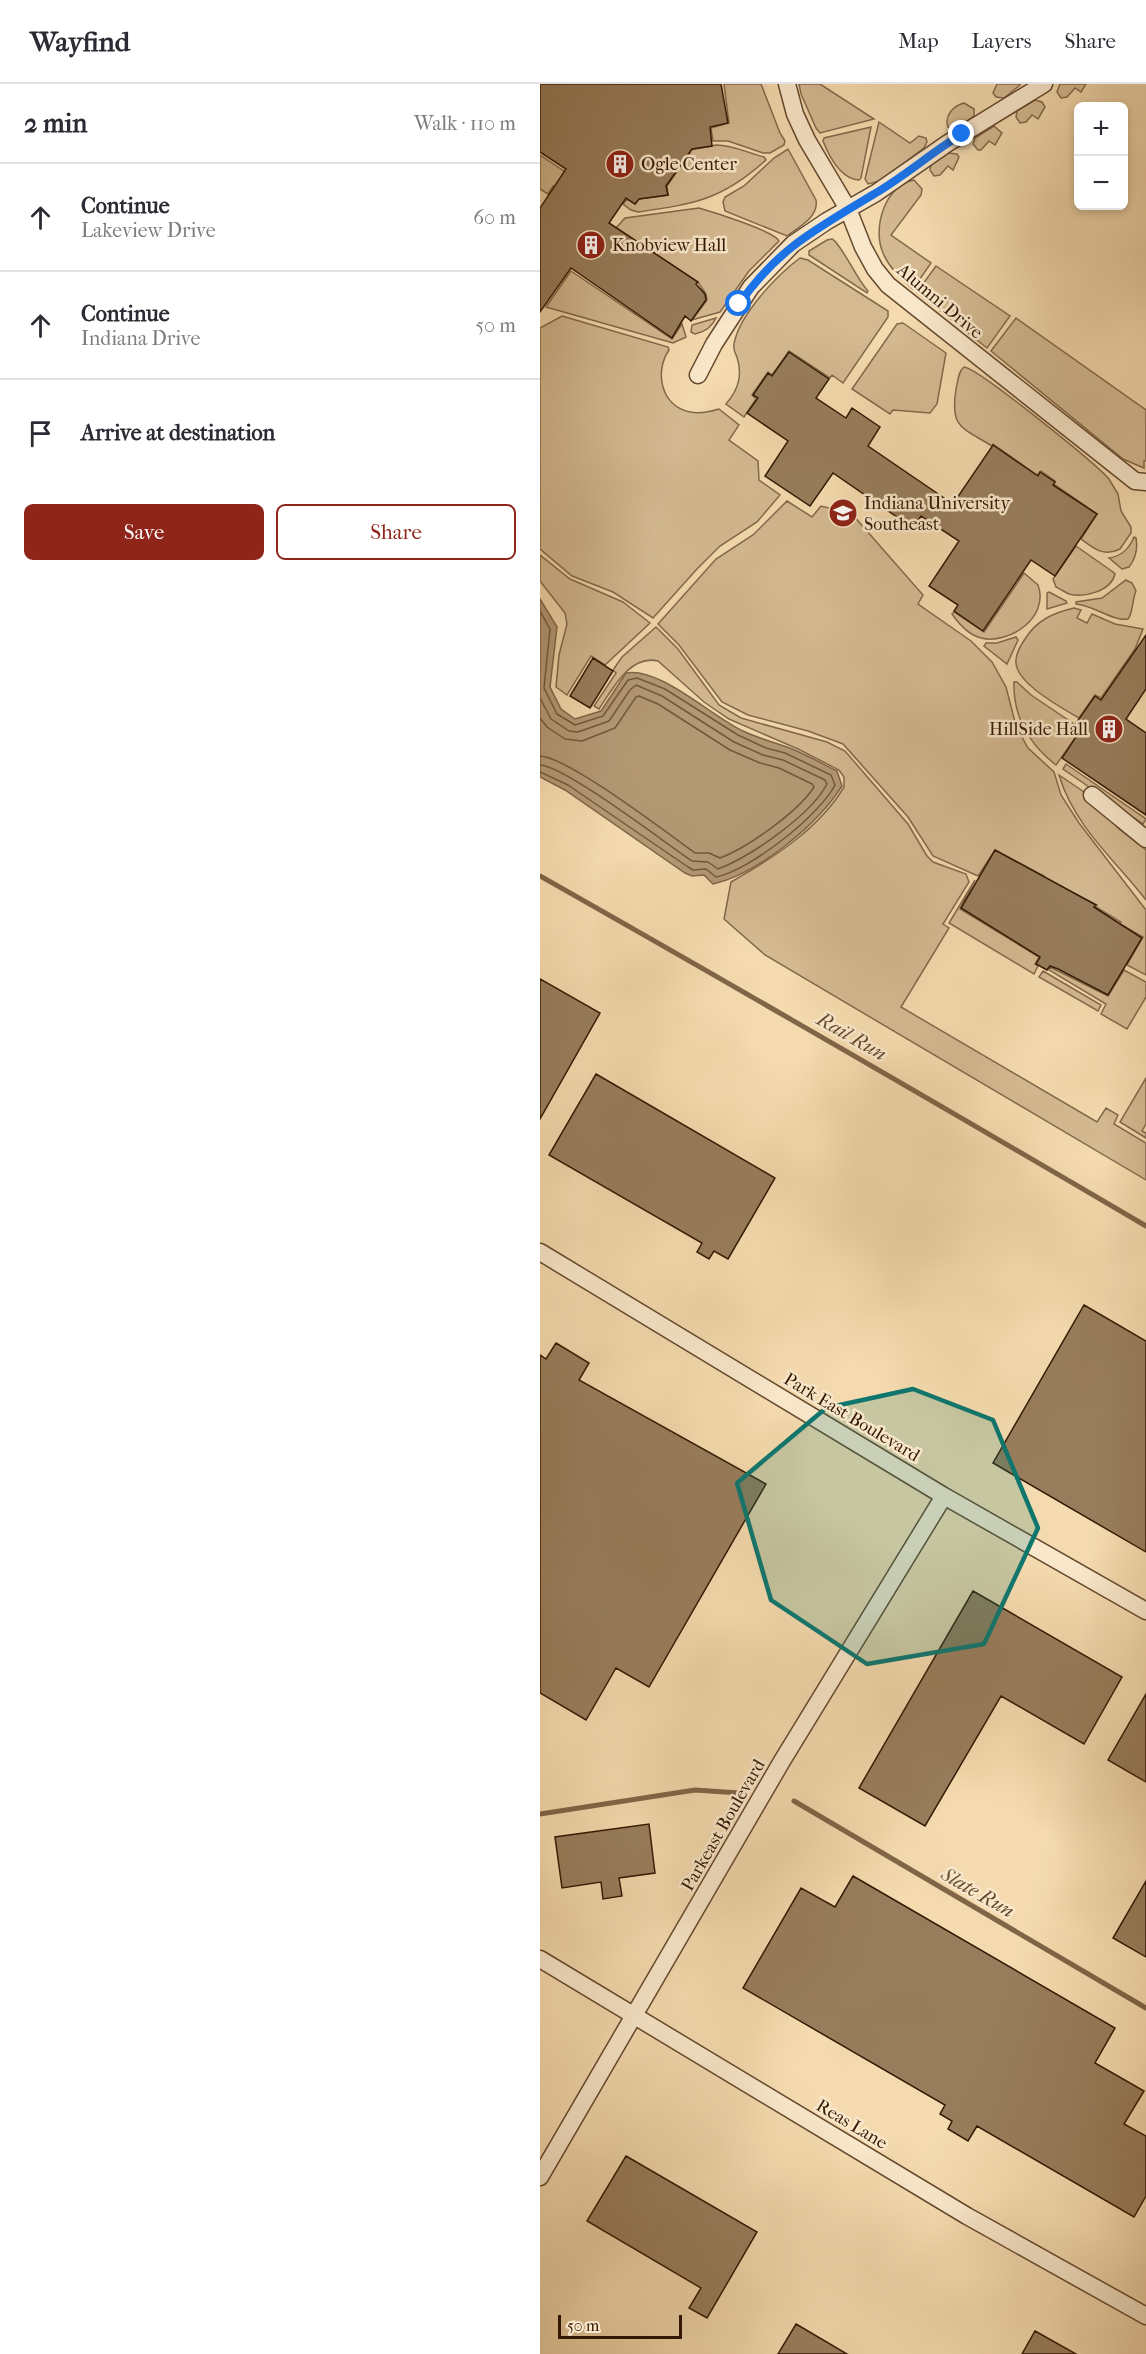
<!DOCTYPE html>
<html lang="en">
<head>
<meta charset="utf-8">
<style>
  :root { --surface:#fff; --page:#f7f7f7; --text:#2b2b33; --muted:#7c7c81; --line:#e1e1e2; --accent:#8f2418 }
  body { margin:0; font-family:"IM FELL French Canon",serif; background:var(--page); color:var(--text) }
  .controls { position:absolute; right:18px; top:18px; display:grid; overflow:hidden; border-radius:9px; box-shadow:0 3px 9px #0003 }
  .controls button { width:54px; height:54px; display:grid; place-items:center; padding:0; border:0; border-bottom:2px solid var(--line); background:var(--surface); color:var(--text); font:30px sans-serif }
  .scale { position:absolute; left:18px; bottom:15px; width:124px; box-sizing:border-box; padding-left:6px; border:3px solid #351803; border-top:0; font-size:16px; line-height:21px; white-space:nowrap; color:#351803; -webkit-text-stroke:4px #f8e7ca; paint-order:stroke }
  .stop { position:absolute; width:18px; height:18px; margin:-14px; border:4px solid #1a73e8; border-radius:50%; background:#fff }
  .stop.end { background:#1a73e8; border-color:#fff; box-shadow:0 2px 6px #0008 }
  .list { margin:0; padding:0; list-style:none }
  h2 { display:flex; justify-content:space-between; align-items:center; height:78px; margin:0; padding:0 24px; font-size:26px }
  h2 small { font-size:20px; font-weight:400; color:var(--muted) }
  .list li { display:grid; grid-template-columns:39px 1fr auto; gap:18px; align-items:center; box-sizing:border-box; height:108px; padding:0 24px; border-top:2px solid var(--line) }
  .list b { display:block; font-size:22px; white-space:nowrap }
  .list p { margin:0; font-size:20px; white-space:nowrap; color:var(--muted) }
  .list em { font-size:20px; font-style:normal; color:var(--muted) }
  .actions { display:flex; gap:12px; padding:18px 24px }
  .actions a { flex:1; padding:14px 0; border:2px solid var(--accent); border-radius:9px; text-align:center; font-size:21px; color:var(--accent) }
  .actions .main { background:var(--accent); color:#fff }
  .icon { flex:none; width:33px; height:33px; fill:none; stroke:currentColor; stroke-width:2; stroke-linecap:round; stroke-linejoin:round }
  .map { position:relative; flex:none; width:606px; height:2270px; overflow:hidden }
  header { display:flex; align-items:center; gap:36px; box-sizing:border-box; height:84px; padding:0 30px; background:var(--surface); border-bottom:2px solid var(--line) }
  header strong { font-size:28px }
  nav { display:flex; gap:33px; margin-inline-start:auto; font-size:21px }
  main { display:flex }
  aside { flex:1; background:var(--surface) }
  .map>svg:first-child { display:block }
  .green { fill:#d4b991; stroke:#84684a; stroke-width:1.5 }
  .water { fill:#b39874; stroke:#816547; stroke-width:1.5 }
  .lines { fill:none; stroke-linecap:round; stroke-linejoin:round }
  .shore { stroke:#74583c; stroke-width:1.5 }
  .stream { stroke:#816547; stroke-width:5 }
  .building { fill:#987d5c; stroke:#351803; stroke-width:1.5 }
  .street-casing { stroke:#65482e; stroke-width:19 }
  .street { stroke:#f8e7ca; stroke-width:16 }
  .route { stroke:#1a73e8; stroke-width:8 }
  .marked { fill:#0f766e; fill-opacity:0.2; stroke:#0f766e; stroke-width:4.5; stroke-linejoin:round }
  .labels { text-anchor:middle; stroke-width:5; stroke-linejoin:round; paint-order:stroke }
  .poi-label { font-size:18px; fill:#351803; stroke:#f8e7ca; text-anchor:start }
  .street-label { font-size:18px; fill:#351803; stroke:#f8e7ca }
  .water-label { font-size:20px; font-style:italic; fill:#674b30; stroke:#f8e7ca }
</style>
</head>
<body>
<header>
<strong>Wayfind</strong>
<nav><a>Map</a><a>Layers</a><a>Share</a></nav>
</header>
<main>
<aside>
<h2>2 min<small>Walk · 110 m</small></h2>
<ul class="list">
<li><svg class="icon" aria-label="ahead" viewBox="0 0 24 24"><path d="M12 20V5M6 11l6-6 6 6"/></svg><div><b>Continue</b><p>Lakeview Drive</p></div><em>60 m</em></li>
<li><svg class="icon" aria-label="ahead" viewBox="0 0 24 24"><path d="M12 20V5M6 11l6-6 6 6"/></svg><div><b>Continue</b><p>Indiana Drive</p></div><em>50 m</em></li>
<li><svg class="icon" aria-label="arrive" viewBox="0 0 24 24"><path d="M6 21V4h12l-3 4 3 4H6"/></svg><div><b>Arrive at destination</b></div></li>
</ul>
<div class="actions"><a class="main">Save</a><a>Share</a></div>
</aside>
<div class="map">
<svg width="606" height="2270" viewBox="0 0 606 2270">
  <rect width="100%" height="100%" fill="#f4daae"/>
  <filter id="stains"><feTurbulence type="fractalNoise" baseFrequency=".00333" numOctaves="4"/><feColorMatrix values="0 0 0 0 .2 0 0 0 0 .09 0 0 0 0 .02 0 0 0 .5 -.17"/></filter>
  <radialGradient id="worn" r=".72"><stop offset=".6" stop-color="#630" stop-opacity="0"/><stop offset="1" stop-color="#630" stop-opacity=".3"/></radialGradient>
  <path class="green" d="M184 0H221L240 49 245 57 244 61 230 69H223L188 57H173L171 44 189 39Z
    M259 0H280L334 35 280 49 276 44 261 10Z
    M457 0H480V1L464 14 456 13 453 9Z
    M520 0H546L541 8 535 4 527 13 521 14 517 8Z
    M495 16 502 18 505 23 498 35 492 31 486 38 480 39 476 33 477 27Z
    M424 19 434 25V32L416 44 408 43C404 32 413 22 424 19Z
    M339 38 370 59 379 52 386 54 387 58 384 64 340 97 328 100 325 95Z
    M454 42 462 49 455 61 449 57 441 66H438L433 60 435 54Z
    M331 43 321 94 319 96C300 95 289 72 283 57L284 54Z
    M176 61C193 61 208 69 224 73L226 76C182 116 154 120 98 128L91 126 83 120 87 115 95 120 99 115 128 111 127 102 150 69V66Z
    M248 65 276 116C279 133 259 143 247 152L185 127 183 118 185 113 204 102 234 74Z
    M408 69 417 70 419 73 413 86 408 82 400 91 394 92 390 86 391 80Z
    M0 71 27 89 17 105 13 102 8 110 0 105Z
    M374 96 382 105 381 111 351 151 391 179 373 205C361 194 349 184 343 169 332 144 345 101 374 96Z
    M159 124C173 128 234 147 239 157L209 187 180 228 152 236 167 216 166 210 158 198 76 144 85 134Z
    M292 155C301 159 317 196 328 207L327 209 269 171V167L287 156Z
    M260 174 268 176 348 227V233L303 299 292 291 290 294 249 267 232 291 228 288 212 311 216 315 204 333 186 320C198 306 203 292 197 273 195 269 193 266 194 260 199 231 237 191 260 174Z
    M396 182 470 232 447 264 377 208Z
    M31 187 132 255 142 240 146 253 133 259 6 223Z
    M22 232 128 263 129 266C114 288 121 322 150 328 160 330 169 328 179 325L199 341 189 356 218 377 219 396 240 411 217 438 180 462 157 485 113 534 73 508 32 492 0 465V244Z
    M176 234C172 243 165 248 155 250L151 248 152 241Z
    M476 234 606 326V377H604V384L583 375 451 267Z
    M363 239 406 269 397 320 390 329 353 326 350 330 312 305 357 240Z
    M424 283C438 284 555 379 569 395L578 410 581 427 591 443V449L580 465C564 473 554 465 541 455L557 430 514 400 515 397 501 387 497 391 453 360 452 362C421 343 410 344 416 305 418 297 418 288 424 283Z
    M247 417 272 433 281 422 312 430 383 511 378 520 431 557 452 578 466 603 476 642 488 664 514 688 521 711 539 739 606 826V891L587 881 603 853 580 840 581 838 556 823 557 821 503 794 504 792 455 766 438 792 393 772 368 733 303 660 268 647 208 631 182 618 139 561 118 540 176 475 213 451Z
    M594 453 596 454C598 465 596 474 589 483L582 485 569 474C582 472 589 465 594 453Z
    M536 462 573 488 575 490C571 507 545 514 529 510 525 508 520 505 516 503L513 495Z
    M0 471 30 495 83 518 110 539 65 581 51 572 27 611 16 603 19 571 27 540 25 529 0 497Z
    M484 489 498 501C510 534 468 561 441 554 429 551 419 540 412 530L414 528 444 548Z
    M586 496 592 499 596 507C592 516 593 529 588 535 574 538 553 521 536 520V518L562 514Z
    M509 508 526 517 527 519 507 525V509Z
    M534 524 541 526 537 534 547 539 552 530 575 540 603 545 595 565 561 614 555 611 539 634C522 624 473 598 476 576 476 569 481 561 485 555 497 536 513 529 534 524Z
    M116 543 138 565 179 621 201 634 287 658 305 667 368 740 387 772 393 778 426 790 429 798 403 840 409 844 361 923 557 1038 566 1024 578 1031 574 1040 606 1059V1096L225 871 184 835 191 798C233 774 279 745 304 703V693L299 686 258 665 189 635 164 618 118 577C90 570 72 606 59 625L54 622 76 589 73 586 82 573Z
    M476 553 478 556 467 580 444 562 446 559H457Z
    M474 598H477L491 611 534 640 533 642 540 647 516 681C489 660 473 633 474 598Z
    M526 680 606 735 603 740 523 685Z
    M519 691 550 712 579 745 606 766V816C575 776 534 742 519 691Z
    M435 796 420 825 499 873 495 880 498 882 494 890 409 839Z
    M510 883 568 912 584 886 606 898V913L587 945 561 930 566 920 509 886Z
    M503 887 561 921 558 927 499 893Z
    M606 994V1040L602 1047 606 1049V1054L580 1038Z"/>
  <path class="water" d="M0 515 17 543 10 603 21 625 35 635 61 627 86 589C120 583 171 632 203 647 218 654 232 658 247 663 263 669 281 679 297 687L302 702C278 740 218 790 173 800L164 791 152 792 145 789 25 706 0 693Z"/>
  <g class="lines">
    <path class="shore" d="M0 527 10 545 4 604 17 630 35 641 63 632 88 596 97 594 125 605 198 651 226 664 245 669 291 691 295 701C279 732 210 786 176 793L166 785 153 786 148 783 28 701 0 688
      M0 614 11 635 29 647 38 648 69 637 90 606 96 601 122 612 194 658 223 671 243 676 285 696 287 700C271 731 210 773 178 785L168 778 152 777C125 759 25 682 0 681
      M0 634 7 643 25 655 42 657 75 644 96 613 99 612 118 620 190 666 220 679 239 684 272 700 274 703C258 728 207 764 180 774L169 769H155C127 749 28 673 0 672"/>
    <path class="stream" d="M0 792C203 907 405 1024 606 1142
      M254 1717 606 1924
      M0 1730 155 1706 200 1709"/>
  </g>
  <path class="building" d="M0 0H181L188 39 170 43 172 62 152 65 126 102 128 111 99 115 95 120 86 114 69 139 158 198 156 200 165 210 166 216 151 237 145 232 132 254 31 184 0 228V124L26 85 0 68Z
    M249 268 289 295 276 314 306 334 312 324 340 343 328 362 413 420 453 361 498 392 500 388 515 398 513 401 557 430 515 492 491 476 443 547 414 527 418 521 389 502 419 457 381 432 373 444 293 389 270 422 225 392 248 357 207 329 218 314 213 311 228 289 232 292Z
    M606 551V605L586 635 606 649V731L522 674 540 647 534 642 555 612 561 616Z
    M53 574 73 587 50 624 30 612Z
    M455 766 556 821 554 823 602 854 568 911 518 885 510 882 507 886 496 880 500 873 421 824Z
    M0 895 60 929 0 1035Z
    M56 990 235 1094 188 1175 174 1167 169 1175 157 1168 162 1159 9 1071Z
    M544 1221 606 1257V1468L453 1379Z
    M16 1259 49 1279 39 1296 226 1400 109 1603 76 1584 46 1636 0 1609V1271L6 1275Z
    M433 1507 582 1593 544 1660 461 1612 385 1742 319 1704Z
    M606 1610V1698L568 1676Z
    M109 1740 115 1789 79 1794 82 1812 63 1815 61 1798 22 1804 15 1753Z
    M313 1792 575 1944 555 1979 604 2007 584 2040 606 2052V2112L594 2133 437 2042 428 2057 408 2045 412 2037 400 2030 405 2021 203 1904 261 1804 295 1823Z
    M606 1797V1873L573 1854Z
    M86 2072 217 2148 167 2234 149 2224 161 2204 47 2137Z
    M256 2240 307 2270H238Z
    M495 2247 536 2270H482Z"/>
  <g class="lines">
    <g class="street-casing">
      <path id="street" d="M247 0 255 30 267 56 308 125 323 163 335 185 348 201 595 397 606 398
        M158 291 174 260 211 203 253 160 287 137 336 109 408 59 504 0
        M552 711 606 755
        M0 1168 404 1412 606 1527
        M0 1875 427 2132 606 2232
        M0 2093 242 1677 404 1412"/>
    </g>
    <use href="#street" class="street"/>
  </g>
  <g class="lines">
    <path class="route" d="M199 220C239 163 277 145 334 110 365 92 392 68 422 50"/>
  </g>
  <path class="marked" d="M373 1305 453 1336 498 1444 444 1560 327 1580 231 1516 197 1399 286 1324Z"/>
  <defs>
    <g id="building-disc" transform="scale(1.5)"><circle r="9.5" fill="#8f2418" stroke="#f8e7ca"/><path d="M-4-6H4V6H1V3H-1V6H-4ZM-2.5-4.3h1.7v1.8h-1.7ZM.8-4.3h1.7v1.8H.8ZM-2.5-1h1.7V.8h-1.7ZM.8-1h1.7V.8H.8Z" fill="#fff"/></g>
    <g id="university-disc" transform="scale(1.5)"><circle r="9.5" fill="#8f2418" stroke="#f8e7ca"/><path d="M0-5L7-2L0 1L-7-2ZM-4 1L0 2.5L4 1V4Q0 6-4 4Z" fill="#fff"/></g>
  </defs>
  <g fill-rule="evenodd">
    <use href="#building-disc" x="80" y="80"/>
    <use href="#building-disc" x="51" y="161"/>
    <use href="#university-disc" x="303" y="429"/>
    <use href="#building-disc" x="569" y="645"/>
  </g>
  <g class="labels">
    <g class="poi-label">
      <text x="101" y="86">Ogle Center</text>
      <text x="72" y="167">Knobview Hall</text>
      <text x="324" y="425">Indiana University<tspan x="324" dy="21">Southeast</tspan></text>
      <text x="548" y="651" text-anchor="end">HillSide Hall</text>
    </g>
    <g class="street-label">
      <text transform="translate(400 217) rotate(40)" y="6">Alumni Drive</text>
      <text transform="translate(312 1333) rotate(31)" y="6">Park East Boulevard</text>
      <text transform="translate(183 1741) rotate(-60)" y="6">Parkeast Boulevard</text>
      <text transform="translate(312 2040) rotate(31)" y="6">Reas Lane</text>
    </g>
    <g class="water-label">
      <text transform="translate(312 952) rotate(30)" y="7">Rail Run</text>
      <text transform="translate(438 1808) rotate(30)" y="7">Slate Run</text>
    </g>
  </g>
  <rect width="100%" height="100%" filter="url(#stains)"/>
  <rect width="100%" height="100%" fill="url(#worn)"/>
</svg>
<div class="controls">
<button>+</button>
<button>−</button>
</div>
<div class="scale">50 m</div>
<div class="stop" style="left:199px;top:220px"></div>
<div class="stop end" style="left:422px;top:50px"></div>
</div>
</main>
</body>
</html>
